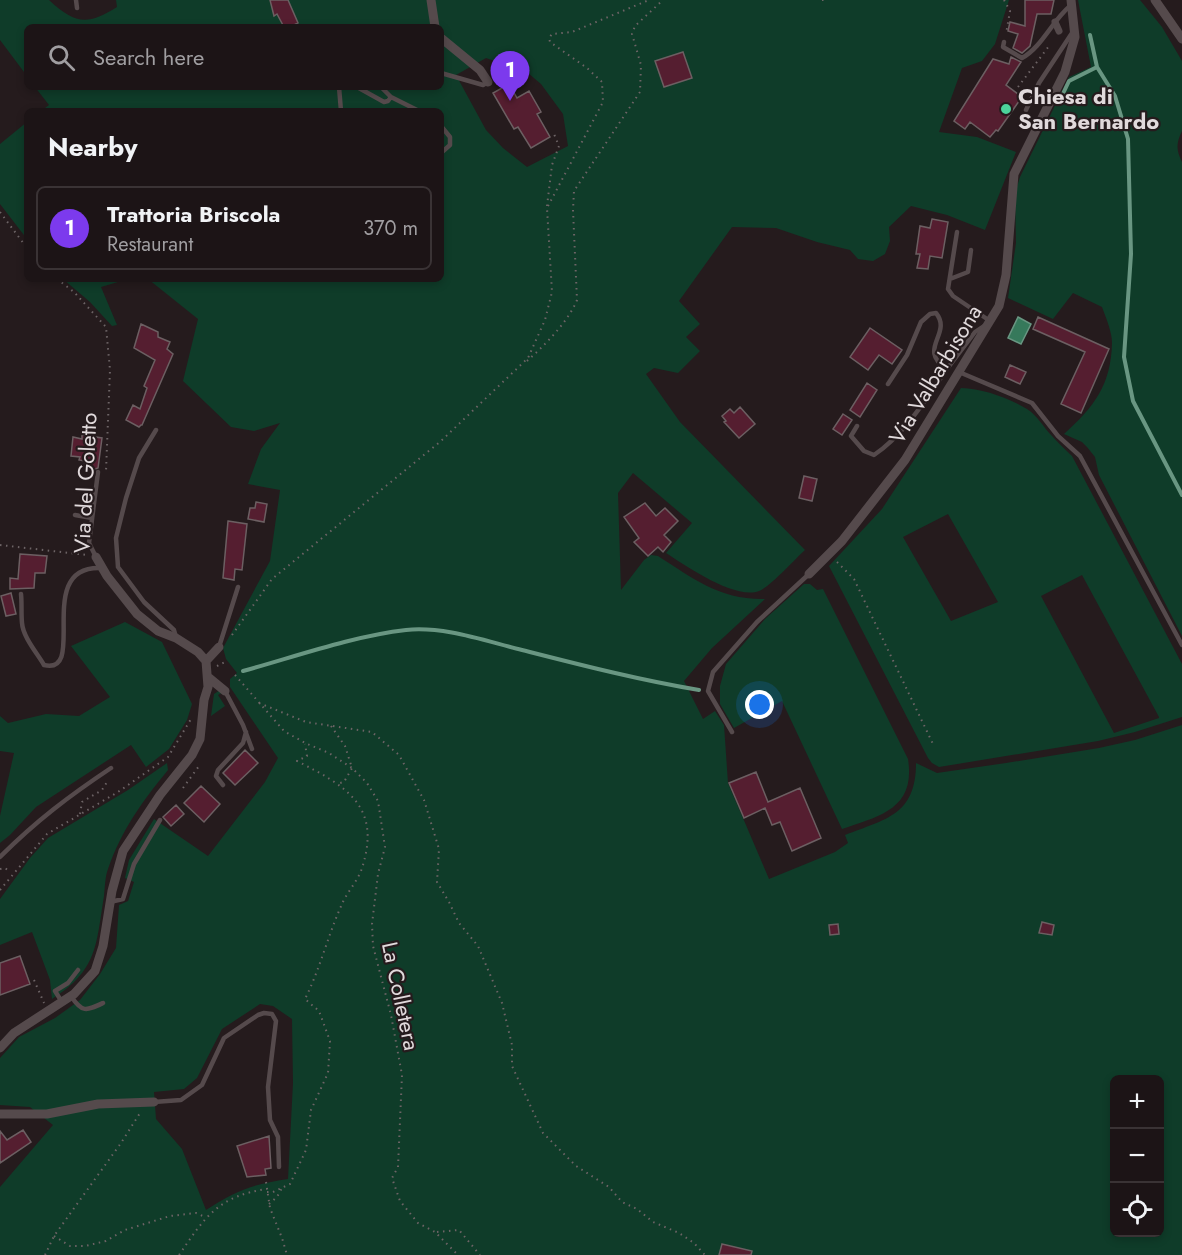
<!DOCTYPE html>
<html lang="en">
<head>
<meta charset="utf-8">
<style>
  :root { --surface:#1c1416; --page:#292123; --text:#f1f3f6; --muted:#a09ea1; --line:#3a3335; --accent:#7c3aed }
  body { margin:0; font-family:Jost,sans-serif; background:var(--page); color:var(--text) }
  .controls { position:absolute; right:18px; bottom:18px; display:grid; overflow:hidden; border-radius:9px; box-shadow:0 3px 9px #0003 }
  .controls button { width:54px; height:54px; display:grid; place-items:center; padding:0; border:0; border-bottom:2px solid var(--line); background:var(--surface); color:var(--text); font:30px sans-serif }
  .you { position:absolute; left:760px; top:705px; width:21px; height:21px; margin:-15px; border:4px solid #fff; border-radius:50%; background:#1a73e8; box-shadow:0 0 0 9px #1a73e833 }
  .badge { display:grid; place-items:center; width:39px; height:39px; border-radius:50%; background:var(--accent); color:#fff; font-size:20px; font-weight:700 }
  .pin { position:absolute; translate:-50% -50px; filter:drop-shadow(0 2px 3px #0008) }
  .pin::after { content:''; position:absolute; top:32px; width:21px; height:18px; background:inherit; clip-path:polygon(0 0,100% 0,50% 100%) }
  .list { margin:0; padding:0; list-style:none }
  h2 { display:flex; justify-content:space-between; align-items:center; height:78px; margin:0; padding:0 24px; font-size:26px }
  h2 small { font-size:20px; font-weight:400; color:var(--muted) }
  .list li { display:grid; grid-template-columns:39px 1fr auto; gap:18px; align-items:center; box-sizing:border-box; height:84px; margin:0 12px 12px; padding:0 12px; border:2px solid var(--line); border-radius:9px }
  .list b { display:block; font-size:22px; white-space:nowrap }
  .list p { margin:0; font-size:20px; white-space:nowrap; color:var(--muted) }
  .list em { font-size:20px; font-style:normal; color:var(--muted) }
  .icon { flex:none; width:33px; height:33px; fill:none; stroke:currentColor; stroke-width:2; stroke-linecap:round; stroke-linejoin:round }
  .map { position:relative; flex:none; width:1182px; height:1255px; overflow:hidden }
  .search { position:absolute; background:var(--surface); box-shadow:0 3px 9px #0003; left:24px; top:24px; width:420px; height:66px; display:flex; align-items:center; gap:15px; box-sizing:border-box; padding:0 21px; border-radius:9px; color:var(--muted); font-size:22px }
  .panel { position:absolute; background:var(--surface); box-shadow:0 3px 9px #0003; left:24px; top:108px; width:420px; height:174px; border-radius:9px }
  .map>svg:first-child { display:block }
  .green { fill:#0f3c29; fill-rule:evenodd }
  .water { fill:#36795b; stroke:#699682; stroke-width:1.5 }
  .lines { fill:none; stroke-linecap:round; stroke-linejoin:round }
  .stream { stroke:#699682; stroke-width:4 }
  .building { fill:#551e30; stroke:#6c5f62; stroke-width:1.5 }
  .path { stroke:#6d6466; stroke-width:2; stroke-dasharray:1.5 4.5; stroke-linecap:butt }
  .service { stroke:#554a4c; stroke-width:4.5 }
  .pedestrian { stroke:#554a4c; stroke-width:7 }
  .minor { stroke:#554a4c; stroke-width:9 }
  .poi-dot { fill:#4cd39b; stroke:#251b1d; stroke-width:2 }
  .labels { text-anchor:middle; stroke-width:4.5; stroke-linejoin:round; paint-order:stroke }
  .poi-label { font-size:22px; font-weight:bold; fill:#e1dadc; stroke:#251b1d; text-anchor:start }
  .street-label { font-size:22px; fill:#e1dadc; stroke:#251b1d }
</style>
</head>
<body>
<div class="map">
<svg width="1182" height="1255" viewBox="0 0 1182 1255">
  <rect width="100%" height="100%" fill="#251b1d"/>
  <path class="green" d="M0 0H49C75 24 87 26 117 7L116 0H1009L995 44 982 61 962 68 939 132 977 137 1016 152 985 230 947 215 911 206 889 227 890 241 885 254 873 261 858 259 850 250 817 242 776 228 732 227 679 301 700 324 686 337 700 351 678 373 654 368 646 374 680 422 805 550C795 559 770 587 759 591 735 600 686 566 666 553L692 523 633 473 618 493 621 590 644 560 651 555 658 556C694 579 720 600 765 599L712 648 684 681 703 719 715 711 724 725 728 783 769 879 835 852 848 843 845 835C886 819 916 815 916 763L937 773 1006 763 1099 748 1135 740 1182 725V1255H0V1187L53 1125 30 1107 0 1105V1058L19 1037 55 1018 80 1000 100 974 116 948 119 905 128 901 134 882 125 878 129 860 154 819 208 856 265 782 278 758 230 687V679L237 673 226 659 223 648 270 561 280 490 248 484 261 449 280 423 254 431 231 427 183 381 198 319 148 279H441V111H41L49 105 35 87H441V27H27V76L0 40ZM486 58 528 73 541 84 563 114 568 146 527 167 503 148 486 130 456 75ZM260 1004 273 1006 292 1019 293 1083 288 1179C253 1184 235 1191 206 1210L182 1149 156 1119 154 1092 184 1089 197 1078 222 1029ZM1114 1080H1160V1232H1114Z
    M1078 0H1140L1162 27 1182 61V131C1176 143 1176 150 1182 162V636L1099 475 1095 457 1087 447 1082 442 1064 434C1094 407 1111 385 1112 343 1112 332 1106 318 1102 307L1073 293 1053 319 1008 298 1016 243 1015 193 1020 177 1069 77 1091 67Z
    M27 122V239L0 204V144Z
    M63 279H128L101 287 117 325 112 326 90 302Z
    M961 388C983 389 1007 397 1027 409 1038 416 1043 427 1052 436 1058 443 1065 449 1072 456L1182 664V717L1135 732 1098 741 939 767 932 763 928 758 829 566 882 509ZM948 514 998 602 951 621 903 537ZM1082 575 1159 717V718L1114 733 1041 596Z
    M804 584H810L817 590 823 589 908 759C916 809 879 816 842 829L782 701 734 728 720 704V686L726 664 765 619Z
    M125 622 162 642 192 704 187 720 169 749 146 767 131 745 36 807 10 835 0 843V816L14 753 0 751V716L8 723 46 714 79 716 110 697 71 646Z
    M220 690 225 691 218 695 225 706 211 716 214 694Z
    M167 763 168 770C142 802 122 829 108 869 105 877 105 887 104 896 96 945 98 970 52 999L50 980 32 932 0 945V899L30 858 48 838 128 790Z"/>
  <path class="water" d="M1018 317 1031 324 1021 344 1008 338Z"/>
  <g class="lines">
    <path class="stream" d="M1090 35 1097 67 1115 96 1128 139 1131 254 1124 357 1133 401 1182 495
      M1059 102 1069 81 1097 67
      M243 671C294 657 353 636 406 630 444 626 485 641 522 650 581 665 639 680 699 690"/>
  </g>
  <path class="building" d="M270 0H288L298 23 290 27H284L277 14 274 16Z
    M1025 0H1054L1051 14H1037L1030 46 1022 53 1013 48 1018 34 1008 31 1010 22 1025 26Z
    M683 52 692 78 664 87 655 61Z
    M1011 57 1021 62 1006 85 1022 97 998 131 996 130 990 137 970 122 965 129 954 121 993 59 1009 64Z
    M509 84 517 98 529 91 541 112 537 114 550 137 531 148 518 127 514 129 493 93Z
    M932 219 948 222 942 258 930 256 928 269 917 268 920 254H916L920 226 930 228Z
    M1038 317 1109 349 1081 413 1061 404 1085 352 1033 329Z
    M141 324 158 332V337L170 342 167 349 173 354 142 425H141L139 427 126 420 133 405 140 409 147 388 144 386 155 360 134 348Z
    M870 328 902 350 892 364 879 355 868 370 850 357Z
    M1010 365 1026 372 1020 384 1005 377Z
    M867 383 877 390 860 417 850 410Z
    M740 407 755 424 739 438 724 422 726 421 722 416 730 409 734 413Z
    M843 414 852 420 842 435 833 429Z
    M82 435 102 438 98 468 95 469 84 468 85 461 79 460 80 457 71 456 73 437 82 439Z
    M804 476 817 479 812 501 799 498Z
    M256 502 267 504 264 522 248 519 250 508H255Z
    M645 503 656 516 665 508 678 521 664 535 671 542 663 552 658 547 648 556 634 542 639 538 624 517Z
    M228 521 247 524 242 570 235 569 234 580 223 578Z
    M20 554 47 556 45 573H35L34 588 10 589V578L18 579Z
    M11 593 16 614 6 616 1 596Z
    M245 750 258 763 235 785 223 773Z
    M756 772 768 802 800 788 821 838 792 851 780 822 772 825 765 808 744 818 729 783Z
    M201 786 220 804 204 822 184 803Z
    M176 805 184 814 171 826 163 817Z
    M1042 922 1054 925 1052 935 1039 933Z
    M838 924 839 934 830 935 829 925Z
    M20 956 30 984 0 995V963Z
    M23 1130 31 1142 0 1163V1131L7 1140Z
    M269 1136 271 1168 265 1169 266 1175 247 1177 237 1146Z
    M722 1244 752 1251 751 1255H719Z"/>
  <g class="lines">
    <path class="path" d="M822 0H825
      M1004 0 1010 11 1006 34
      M497 82 515 81
      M1018 87 1049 46
      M547 206 552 165 559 146 554 134
      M0 212 27 248
      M57 279 74 292 106 327 110 370 106 471
      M527 361C544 346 568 322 577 300L573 210 574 191 640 92 641 65 632 34 635 26 663 0
      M0 545 87 555
      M837 562 854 579 933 744
      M232 635 272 579 441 441 528 358 545 320 552 292 547 208 603 102 602 82 587 68 550 42 549 38 552 34 572 32 649 0
      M217 666 225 662
      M235 675 284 731 305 743 329 753 352 768 367 783 378 801 385 847 378 874 372 924 373 946 391 1015 402 1075 398 1167 392 1178 400 1201 418 1223 435 1232 458 1255
      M259 703 306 722 372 732 399 755 424 800 439 849 437 882 449 902 459 923 478 946 502 1003 512 1045V1066L543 1133 576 1166 609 1187 622 1202 637 1209 653 1222 679 1233 694 1243 705 1255
      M331 726 345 746 352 768 344 782 340 783
      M183 788 199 766 197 764
      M80 814 82 802 102 790 107 782
      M0 869 5 868 9 871
      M0 890 47 834 118 792 168 757 191 719
      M34 980 44 1003
      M266 1182 270 1208 282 1238 287 1255
      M267 1192H273L290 1184 306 1150 311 1110 328 1073 330 1041 319 1011 305 999C320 969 328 935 342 904 347 892 358 881 362 868 382 806 346 786 297 761L307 756 305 744
      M269 1204 277 1197 282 1188
      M437 1232 459 1230 480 1255
      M54 1236 70 1246H85L106 1241 125 1230 170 1216 196 1213 205 1217
      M45 1255 54 1236 121 1143 140 1113
      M179 1255C205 1217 218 1196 267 1189"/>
    <path class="service" d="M76 0 77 8
      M1004 42 1003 47 1022 58C1042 47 1052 21 1070 6
      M441 73 483 85 488 82
      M339 87 341 111
      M357 87 384 102 388 101 391 97 381 87
      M391 97 419 111
      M1026 110 1039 83 1074 30
      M441 126 450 137V145L441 153
      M957 232 948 289 953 296 990 321
      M950 279 968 272 971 250
      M959 372 1032 403 1058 436 1080 456 1182 645
      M888 384 907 355 921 322 930 314 936 313C953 334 916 349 947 369L975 332 984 326
      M857 426 851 436 864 451 874 455C904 435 926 399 947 369
      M156 430 139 458 126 498 116 538 118 567 144 602 174 630 176 637
      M75 515 92 518
      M96 557 89 543 98 472
      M21 594C22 604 21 613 22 623 23 637 37 653 44 665 89 676 32 564 102 568
      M219 647 238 587
      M225 691 243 725 252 749
      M732 732 708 691 713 672 757 622 809 574
      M223 785 216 776 218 770 243 743 246 732
      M0 857C36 821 69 796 111 768
      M110 902 123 899 134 864 160 820
      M71 996C82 1013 86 1011 103 1003
      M62 1002 55 991 68 983 78 970
      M154 1102 181 1100 202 1085 224 1038 258 1015 264 1013 272 1014 276 1021 268 1087 270 1120 278 1137 279 1167"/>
    <path class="pedestrian" d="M1055 22 1059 31"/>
    <path class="minor" d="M431 0 435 27
      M1155 0 1182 39
      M441 38 480 70 488 82
      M809 574 842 541 905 460 999 306 1006 275 1014 174 1065 72 1075 37 1071 0
      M206 661 219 647
      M208 677 225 691
      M0 1048 14 1033 74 994 95 971 103 946 112 891 123 851 160 795 192 755 200 739 204 700 208 687 206 661 198 652 176 638 158 631 137 614 107 576 96 557
      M0 1114H47L98 1104 154 1102"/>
  </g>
  <circle class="poi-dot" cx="1006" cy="109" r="6"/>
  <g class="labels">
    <g class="poi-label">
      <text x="1018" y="104">Chiesa di<tspan x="1018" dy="25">San Bernardo</tspan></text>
    </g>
    <g class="street-label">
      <text transform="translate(935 374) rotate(-59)" y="8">Via Valbarbisona</text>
      <text transform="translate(85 483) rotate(-87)" y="8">Via del Goletto</text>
      <text transform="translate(401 996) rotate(78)" y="8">La Colletera</text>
    </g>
  </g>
</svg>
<div class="controls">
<button>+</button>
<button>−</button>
<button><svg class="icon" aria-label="locate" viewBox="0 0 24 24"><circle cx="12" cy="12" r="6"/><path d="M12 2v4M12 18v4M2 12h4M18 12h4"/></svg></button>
</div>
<div class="you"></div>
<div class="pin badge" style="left:510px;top:101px">1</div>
<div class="search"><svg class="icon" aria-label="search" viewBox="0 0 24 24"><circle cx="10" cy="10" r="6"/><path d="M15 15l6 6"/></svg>Search here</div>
<section class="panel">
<h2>Nearby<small></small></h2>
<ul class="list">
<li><span class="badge">1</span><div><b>Trattoria Briscola</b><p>Restaurant</p></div><em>370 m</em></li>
</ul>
</section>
</div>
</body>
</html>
